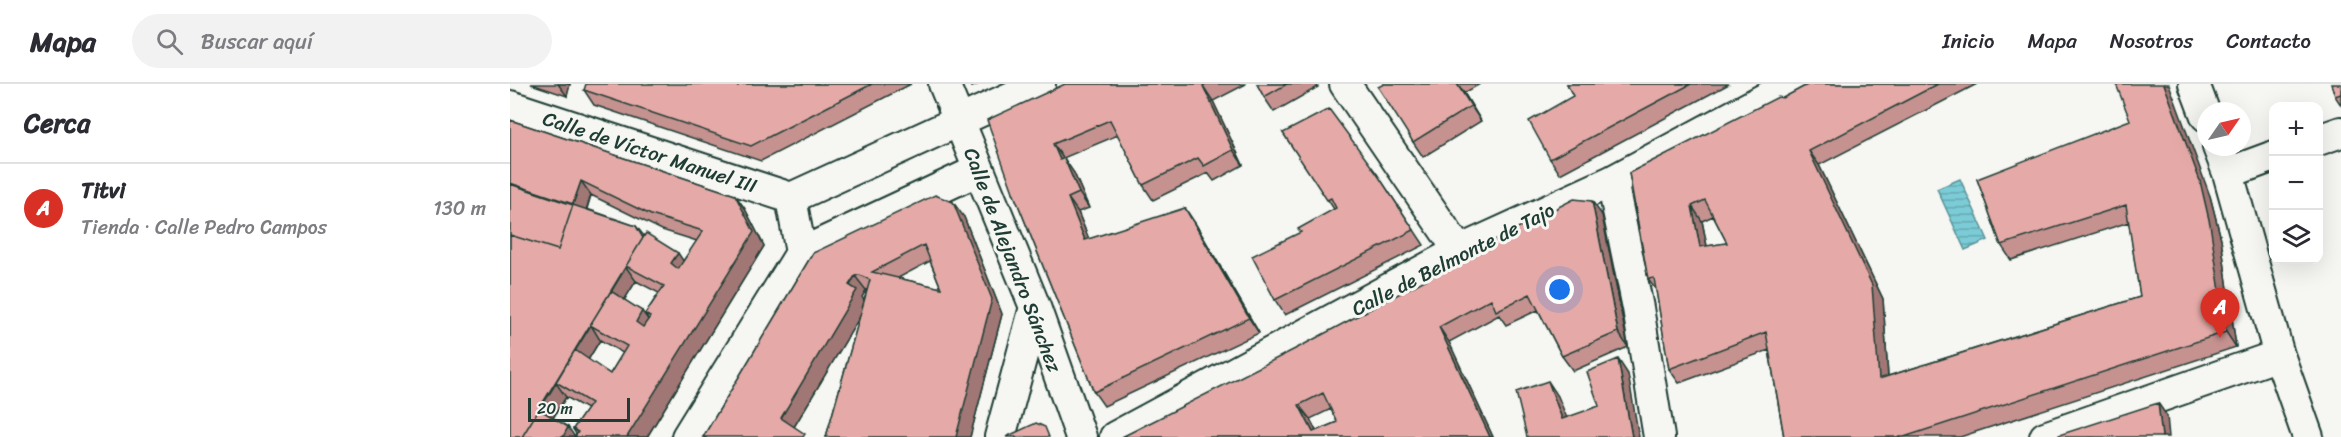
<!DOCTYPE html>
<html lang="es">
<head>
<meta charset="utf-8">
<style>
  :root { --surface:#fff; --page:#f2f2f3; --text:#2b2b33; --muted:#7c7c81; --line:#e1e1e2; --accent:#d93025 }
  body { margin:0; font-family:Sriracha,sans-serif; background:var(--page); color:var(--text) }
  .controls { position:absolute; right:18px; top:18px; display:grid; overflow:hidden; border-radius:12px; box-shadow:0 6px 24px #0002 }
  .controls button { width:54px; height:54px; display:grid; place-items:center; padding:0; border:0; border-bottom:2px solid var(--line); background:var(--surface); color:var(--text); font:30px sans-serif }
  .compass { position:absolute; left:1687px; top:18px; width:54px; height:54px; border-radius:50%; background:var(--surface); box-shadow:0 6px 24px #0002; rotate:56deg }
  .scale { position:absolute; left:18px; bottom:15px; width:102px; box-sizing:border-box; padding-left:6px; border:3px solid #1f3d34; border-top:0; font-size:16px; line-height:21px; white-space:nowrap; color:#1f3d34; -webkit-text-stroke:4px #f6f6f2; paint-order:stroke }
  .you { position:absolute; left:1050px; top:206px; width:21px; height:21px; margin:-15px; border:4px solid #fff; border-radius:50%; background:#1a73e8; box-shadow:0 0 0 9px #1a73e833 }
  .badge { display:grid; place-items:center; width:39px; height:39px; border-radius:50%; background:var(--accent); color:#fff; font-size:20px; font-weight:700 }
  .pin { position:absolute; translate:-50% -50px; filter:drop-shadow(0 2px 3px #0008) }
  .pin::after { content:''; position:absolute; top:32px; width:21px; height:18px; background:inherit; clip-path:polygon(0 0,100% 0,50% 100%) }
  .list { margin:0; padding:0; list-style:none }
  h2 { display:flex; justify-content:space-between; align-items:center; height:78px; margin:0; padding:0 24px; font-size:26px }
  h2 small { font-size:20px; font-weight:400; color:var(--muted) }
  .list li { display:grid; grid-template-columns:39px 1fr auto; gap:18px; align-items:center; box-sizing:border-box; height:90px; padding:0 24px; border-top:2px solid var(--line) }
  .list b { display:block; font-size:22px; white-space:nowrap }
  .list p { margin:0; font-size:20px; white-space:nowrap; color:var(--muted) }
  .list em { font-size:20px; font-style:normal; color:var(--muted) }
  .icon { flex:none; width:33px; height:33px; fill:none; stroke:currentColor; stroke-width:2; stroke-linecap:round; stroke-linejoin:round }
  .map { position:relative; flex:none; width:1831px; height:353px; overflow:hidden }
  header { display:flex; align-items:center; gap:36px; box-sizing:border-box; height:84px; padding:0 30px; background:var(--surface); border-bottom:2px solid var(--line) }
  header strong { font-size:28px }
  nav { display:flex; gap:33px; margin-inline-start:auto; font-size:21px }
  .search { width:420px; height:54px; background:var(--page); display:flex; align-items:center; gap:15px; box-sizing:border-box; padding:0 21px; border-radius:33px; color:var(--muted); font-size:22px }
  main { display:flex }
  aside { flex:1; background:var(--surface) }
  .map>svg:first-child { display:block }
  .water { fill:url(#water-rules); stroke:#579396; stroke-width:1.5 }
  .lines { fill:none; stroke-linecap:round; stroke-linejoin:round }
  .street-casing { stroke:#1f3d34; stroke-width:34 }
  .street { stroke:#f6f6f2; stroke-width:30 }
  .wall { fill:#c59290; stroke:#1f3d34; stroke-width:1.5; fill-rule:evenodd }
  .shaded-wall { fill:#a07775; stroke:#1f3d34; stroke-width:1.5 }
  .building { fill:#e5aaa7; stroke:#1f3d34; stroke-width:1.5; fill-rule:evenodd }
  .labels { text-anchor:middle; stroke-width:6; stroke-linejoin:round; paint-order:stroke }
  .street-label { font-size:20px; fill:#1f3d34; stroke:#f6f6f2 }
</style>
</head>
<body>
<header>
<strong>Mapa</strong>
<div class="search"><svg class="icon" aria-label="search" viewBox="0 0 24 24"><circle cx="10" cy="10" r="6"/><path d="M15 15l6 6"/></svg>Buscar aquí</div>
<nav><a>Inicio</a><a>Mapa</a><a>Nosotros</a><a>Contacto</a></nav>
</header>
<main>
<aside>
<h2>Cerca<small></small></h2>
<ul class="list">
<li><span class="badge">A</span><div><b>Titvi</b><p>Tienda · Calle Pedro Campos</p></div><em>130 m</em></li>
</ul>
</aside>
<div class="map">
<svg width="1831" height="353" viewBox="0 0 1831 353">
  <defs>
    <pattern id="water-rules" width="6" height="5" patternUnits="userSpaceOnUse" patternTransform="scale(1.5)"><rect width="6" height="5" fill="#7cccd7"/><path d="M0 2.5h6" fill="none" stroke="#65a7af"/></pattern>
  </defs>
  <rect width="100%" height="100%" fill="#f6f6f2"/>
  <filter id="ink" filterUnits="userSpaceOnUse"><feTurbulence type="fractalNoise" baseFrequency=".0167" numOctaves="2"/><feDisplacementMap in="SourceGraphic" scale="12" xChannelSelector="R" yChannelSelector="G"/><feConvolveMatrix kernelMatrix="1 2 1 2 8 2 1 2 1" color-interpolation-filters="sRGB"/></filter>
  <g filter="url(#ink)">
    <path class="water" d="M1450 95 1478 156 1455 166 1427 105Z"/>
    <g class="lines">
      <g class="street-casing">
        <path id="street" d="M434 0 525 223 571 353
          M835 0 949 167
          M1684 0 1696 32
          M0 22 281 114 530 0
          M1808 56 1831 48
          M1708 63 1718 89 1769 271 1798 353
          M1718 89 1764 72
          M1102 97 1128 224 1149 353
          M281 114 291 169
          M291 169 469 86
          M177 353 291 169
          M490 353 525 223
          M605 353 949 167 1102 97 1282 0
          M1535 353 1769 271"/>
      </g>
      <use href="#street" class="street"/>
    </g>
    <path class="wall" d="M21 0H60L57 12Z
      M229 0H401L251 77 84 21 74 6 228 2Z
      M460 0H469L462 3Z
      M555 0H736L703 17 733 81 704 97 698 89 643 116 633 101 608 51 553 74 564 89 579 124 568 128 579 155 685 139 749 249 594 322 584 308 503 108Z
      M747 0H806L808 3 764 28 754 13Z
      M874 0H970L954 9 971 37 913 73 903 58Z
      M1057 0H1219L1050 90 1040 75 1063 12Z
      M1299 0H1467L1309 81 1373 215 1378 292 1630 213 1619 138 1501 176 1491 161 1467 95 1700 112 1711 155 1726 263 1450 353H1274L1259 266 1169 299 1159 285 1146 206 1138 195 1119 89 1273 14ZM1203 132 1217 159 1197 162 1192 137Z
      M1831 0V21L1825 12Z
      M0 36 225 111 235 125 254 162 137 353H0ZM81 111 152 146 187 157 173 177 134 152 126 142 77 125ZM126 197 149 209 135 230 138 235 114 216ZM90 256 113 269 100 290 78 276ZM56 313 77 325 63 345 66 350 65 353 43 334Z
      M773 49 867 90 914 161 775 231 765 216 791 148 824 125Z
      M1092 131 1118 263 1063 287 1052 272 1028 226 996 241 989 231 939 258 983 353H612ZM821 325 827 338 806 347 800 335Z
      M454 133 492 230 460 353H316L350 232 284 343 193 353 303 169ZM420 177 431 204 388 194ZM356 206H357L354 217 352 213Z"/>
    <path class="shaded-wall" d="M48 0H60L57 12Z
      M947 0 954 9 971 37 961 22Z
      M1654 0H1659L1700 112 1711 155 1726 263 1716 248Z
      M693 2 703 17 733 81 723 66Z
      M543 60 553 74 561 91 550 76Z
      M1299 67 1309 81 1373 215 1379 310 1369 295Z
      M554 74 564 89 579 124 569 109Z
      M71 97 81 111 58 180 64 122 63 120Z
      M225 111 235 125 254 162 137 353H117Z
      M558 114 568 128 585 171 575 156Z
      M1082 117 1092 131 1118 263 1108 248Z
      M443 118 454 133 492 230 460 353H446Z
      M1182 122 1192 137 1200 178 1190 163Z
      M675 124 685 139 749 249 739 234Z
      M168 169 178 184 171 194 161 179Z
      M116 183 126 197 94 249 81 241Z
      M345 192 356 206 352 213 357 221 281 348 271 334Z
      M132 227 142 241 136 252 126 238Z
      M81 241 90 256 60 306 46 298Z
      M929 243 939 258 983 353H980Z
      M1108 275 1118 290 1129 353H1122Z
      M1038 297 1048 312 1063 349 1052 335Z
      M46 299 56 313 31 353H13Z
      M1648 319 1657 332 1659 353H1652Z
      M789 321 800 335 809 353 803 348Z
      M58 343 65 353H52Z"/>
    <path class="building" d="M76 0H222L228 2 229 0H362L241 62 74 6Z
      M555 0H696L693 2 723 66 694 82 688 74 633 101 600 36 543 60 550 76 554 74 569 109 558 114 575 156 675 124 739 234 584 308 503 108 477 36Z
      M747 0H777L754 13Z
      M874 0H947L961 22 903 58 868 3Z
      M1057 0H1181L1040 75 1019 37 1063 12Z
      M1299 0H1428L1299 67 1362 201 1369 295 1630 213 1616 121 1491 161 1467 95 1620 36 1606 0H1654L1690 97 1700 140 1716 248 1394 353H1274L1256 248 1159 285 1144 194 1138 195 1119 89 1268 13 1273 14ZM1195 116 1217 159 1190 163 1182 122Z
      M1821 0H1831V10L1825 12Z
      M819 25 867 90 904 146 765 216 742 172 791 148 788 145 826 124 821 114 817 116 773 49Z
      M0 36 225 111 244 148 117 353H65L68 348 63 345 81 319 46 298 65 266 100 290 117 262 80 241 101 207 132 227 126 238 133 243 140 233 135 230 154 202 116 182 136 149 168 169 161 179 168 185 193 147 141 131 71 97 63 120 0 99Z
      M0 100 63 121 48 166 0 151Z
      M425 111 443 118 482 215 446 353H316L360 196 350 191 345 192 339 201 347 206 271 334 295 350 293 353H193L303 169ZM414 161 431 204 362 188Z
      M1064 115 1082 117 1108 248 1052 272 1020 210 986 227 981 215 929 243 980 353H612L791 262 962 171 961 168ZM813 309 827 338 803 348 789 321Z
      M63 121 126 142 133 154 12 353H0V151L48 166Z
      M1108 275 1122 353H1017L1006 308 1038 297 1052 335 1089 322 1077 288Z
      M1648 319 1652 353H1549V351Z
      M29 325 58 343 53 353H12Z
      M526 339 535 343 539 353H496Z"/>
  </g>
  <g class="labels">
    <g class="street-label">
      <text transform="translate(140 68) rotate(18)" y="7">Calle de Víctor Manuel III</text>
      <text transform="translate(943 175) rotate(-27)" y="7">Calle de Belmonte de Tajo</text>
      <text transform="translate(503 176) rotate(69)" y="7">Calle de Alejandro Sánchez</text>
    </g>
  </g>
</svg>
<div class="controls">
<button>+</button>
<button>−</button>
<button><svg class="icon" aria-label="layers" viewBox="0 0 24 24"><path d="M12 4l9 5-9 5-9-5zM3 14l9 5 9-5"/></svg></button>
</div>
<svg class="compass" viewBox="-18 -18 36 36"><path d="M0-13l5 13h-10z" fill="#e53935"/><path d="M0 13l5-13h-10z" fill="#7c7c81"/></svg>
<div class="scale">20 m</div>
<div class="you"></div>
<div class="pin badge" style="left:1710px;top:254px">A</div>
</div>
</main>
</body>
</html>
